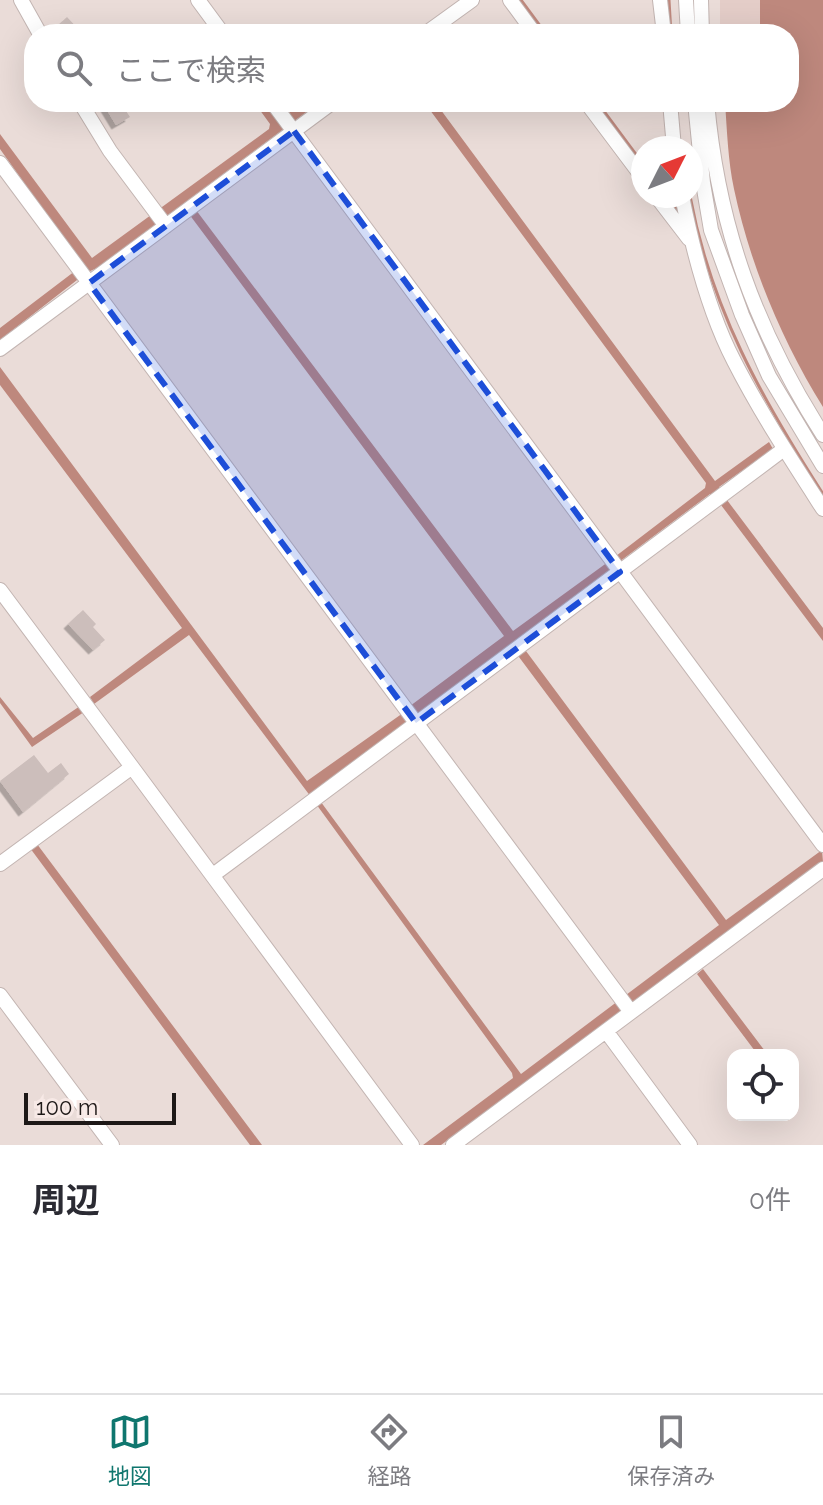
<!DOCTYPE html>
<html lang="ja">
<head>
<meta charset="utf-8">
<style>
  :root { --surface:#fff; --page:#f2f2f3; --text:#2b2b33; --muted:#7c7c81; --line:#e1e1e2; --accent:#0f766e }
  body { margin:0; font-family:Raleway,"Noto Sans JP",sans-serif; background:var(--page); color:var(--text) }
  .controls { position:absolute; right:24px; bottom:24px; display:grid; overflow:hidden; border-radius:16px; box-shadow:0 8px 32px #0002 }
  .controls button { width:72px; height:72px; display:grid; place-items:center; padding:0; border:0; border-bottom:2px solid var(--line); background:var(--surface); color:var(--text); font:40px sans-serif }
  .compass { position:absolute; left:631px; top:136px; width:72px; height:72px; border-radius:50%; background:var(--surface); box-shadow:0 8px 32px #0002; rotate:48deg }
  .scale { position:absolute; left:24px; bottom:20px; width:152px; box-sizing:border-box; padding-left:8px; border:4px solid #1d1817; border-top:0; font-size:22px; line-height:28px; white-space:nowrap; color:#1d1817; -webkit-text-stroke:6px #f7e9e6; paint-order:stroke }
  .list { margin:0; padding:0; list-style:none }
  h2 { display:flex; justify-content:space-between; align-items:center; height:104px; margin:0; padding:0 32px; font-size:34px }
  h2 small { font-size:26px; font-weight:400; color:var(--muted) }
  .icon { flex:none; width:44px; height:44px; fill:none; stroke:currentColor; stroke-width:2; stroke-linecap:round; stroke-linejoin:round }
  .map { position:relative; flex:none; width:823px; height:1145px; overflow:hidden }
  .search { position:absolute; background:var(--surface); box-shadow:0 8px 32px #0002; left:24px; right:24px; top:24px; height:88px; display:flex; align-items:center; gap:20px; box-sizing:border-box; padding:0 28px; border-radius:32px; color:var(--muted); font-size:30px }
  .sheet { height:248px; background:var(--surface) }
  nav { display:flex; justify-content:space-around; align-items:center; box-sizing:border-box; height:112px; border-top:2px solid var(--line); background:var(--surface); font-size:22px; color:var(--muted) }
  nav a { display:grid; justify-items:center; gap:4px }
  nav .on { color:var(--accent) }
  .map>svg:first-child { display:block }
  .built { fill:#e4cdc8 }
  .water { fill:#be887d }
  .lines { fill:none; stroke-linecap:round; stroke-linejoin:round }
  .stream { stroke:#be887d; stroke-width:3 }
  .building { fill:#ccbebb; filter:url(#shadow) }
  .minor-casing { stroke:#c3b5b2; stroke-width:16 }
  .minor { stroke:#fff; stroke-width:14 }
  .marked { fill:#1d4ed8; fill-opacity:0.2; stroke:#1d4ed8; stroke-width:6; stroke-dasharray:16 10; stroke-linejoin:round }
</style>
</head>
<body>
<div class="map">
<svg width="823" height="1145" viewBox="0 0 823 1145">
  <defs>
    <filter id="shadow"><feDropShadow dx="-4.5" dy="4.5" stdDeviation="0" flood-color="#0004"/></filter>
  </defs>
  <rect width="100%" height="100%" fill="#eadcd8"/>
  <path class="built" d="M720 0H760V34H720Z"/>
  <path class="water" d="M760 0H823V407C782 341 750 265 734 189 728 161 727 130 725 102H789V34H760Z
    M254 102H265L279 120 304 102H320L97 268 86 273 0 340V328L75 271 81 263 0 149V134L92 258 269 129 270 124Z
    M424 102H435L715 481 769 442 773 449 719 487 721 492 714 496 710 494 619 562 616 556 705 488 706 483Z
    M196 210 513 631 608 562 612 568 416 715 410 706 504 636 189 214Z
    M0 367 307 781 403 713 408 721 318 798 521 1074 719 925 516 653 523 647 726 920 822 850 823 862 441 1145H423L513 1078 512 1073 311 797 189 635 94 704 90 697 182 628 0 385Z
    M724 496 823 628V641L718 501Z
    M0 697 33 738 80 706 84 712 32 747 0 703Z
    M37 844 262 1145H250L30 848Z
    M703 969 768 1055H758L697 974Z"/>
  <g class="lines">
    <path class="stream" d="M521 0 546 34
      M669 0 671 34
      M597 102 643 164
      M667 196 679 212
      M690 196C711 309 762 399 823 494"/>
  </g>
  <path class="building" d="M67 17 81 32 78 34H62L56 27Z
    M102 102H120L130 117 116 125Z
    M83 610 96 624 93 627 105 640 93 650 68 624Z
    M34 755 48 773 61 763 69 774 23 812 0 781Z"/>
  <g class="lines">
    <g class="minor-casing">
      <path id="minor" d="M21 0 40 34
        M198 0 223 34
        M510 0 535 34
        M660 0 664 34
        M686 0 688 34
        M701 0 702 34
        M425 34 472 0
        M80 102 110 151 166 226
        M272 102 823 845
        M586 102 643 178
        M670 102 674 148
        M695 102 703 183 711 230 742 315 769 376 823 466
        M707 102C718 227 756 330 823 435
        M0 163 631 1012
        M656 196 689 239
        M682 196C693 251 708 311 734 361 760 412 792 461 823 509
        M0 349 333 102
        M0 590 132 767 0 864
        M132 767 412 1145
        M213 875 784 449
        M0 995 112 1145
        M606 1031 690 1145
        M453 1145 823 869"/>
    </g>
    <use href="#minor" class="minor"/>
  </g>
  <path class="marked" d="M294 131 620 572 416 723 89 283Z"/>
</svg>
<div class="controls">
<button><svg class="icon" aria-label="locate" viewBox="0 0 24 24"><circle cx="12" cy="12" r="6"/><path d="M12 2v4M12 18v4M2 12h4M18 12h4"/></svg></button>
</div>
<svg class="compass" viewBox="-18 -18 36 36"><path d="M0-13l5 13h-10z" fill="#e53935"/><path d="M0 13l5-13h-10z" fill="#7c7c81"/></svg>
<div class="scale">100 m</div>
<div class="search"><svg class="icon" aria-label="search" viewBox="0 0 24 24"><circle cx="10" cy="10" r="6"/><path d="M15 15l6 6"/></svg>ここで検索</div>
</div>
<section class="sheet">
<h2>周辺<small>0件</small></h2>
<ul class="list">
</ul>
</section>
<nav>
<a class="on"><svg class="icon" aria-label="map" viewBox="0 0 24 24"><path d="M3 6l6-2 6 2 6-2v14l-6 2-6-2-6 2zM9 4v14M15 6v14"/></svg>地図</a>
<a><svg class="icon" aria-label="directions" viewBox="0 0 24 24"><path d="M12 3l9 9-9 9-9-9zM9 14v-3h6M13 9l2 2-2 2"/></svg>経路</a>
<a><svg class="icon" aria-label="saved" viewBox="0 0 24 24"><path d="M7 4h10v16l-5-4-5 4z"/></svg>保存済み</a>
</nav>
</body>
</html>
